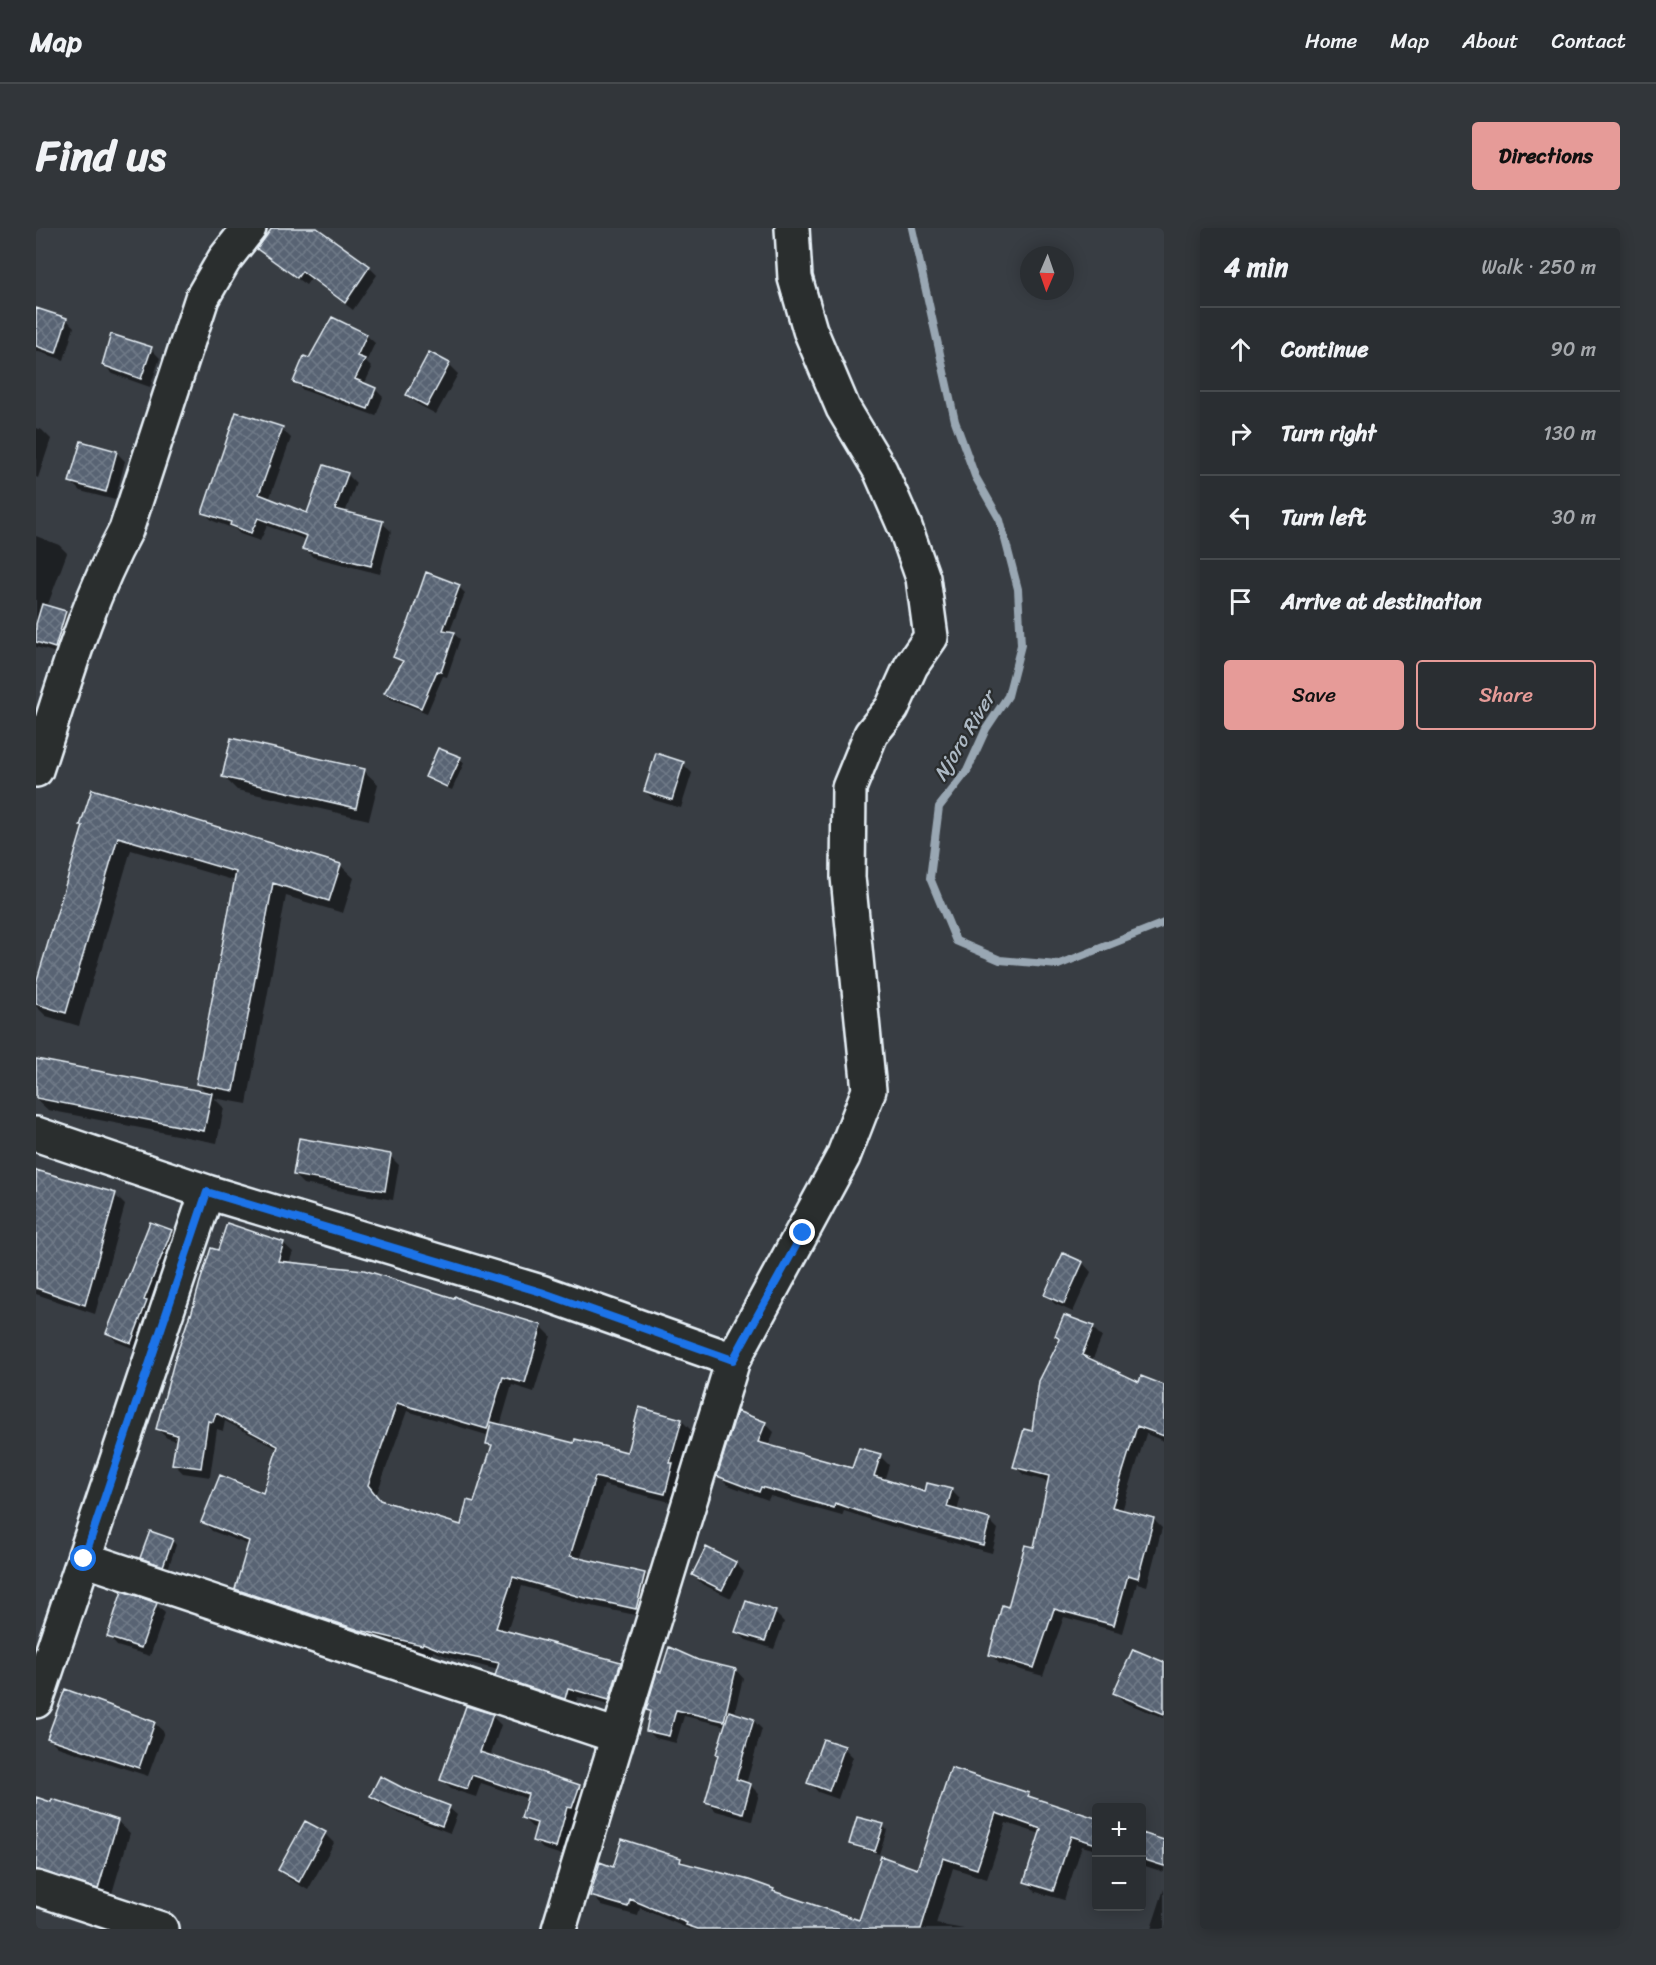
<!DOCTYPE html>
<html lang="en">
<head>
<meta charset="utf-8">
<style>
  :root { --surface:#2a2e32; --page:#32363a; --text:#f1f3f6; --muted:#a5a8ac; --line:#464a4d; --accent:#e69b98 }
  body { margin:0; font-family:Sriracha,sans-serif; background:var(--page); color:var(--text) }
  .controls { position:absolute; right:18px; bottom:18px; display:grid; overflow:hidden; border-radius:6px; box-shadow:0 3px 15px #0003 }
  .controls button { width:54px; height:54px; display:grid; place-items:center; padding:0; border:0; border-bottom:2px solid var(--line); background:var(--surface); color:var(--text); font:30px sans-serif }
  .compass { position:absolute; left:984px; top:18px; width:54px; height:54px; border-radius:50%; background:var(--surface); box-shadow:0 3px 15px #0003; rotate:182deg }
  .stop { position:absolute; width:18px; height:18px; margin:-14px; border:4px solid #1a73e8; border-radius:50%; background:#fff }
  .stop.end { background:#1a73e8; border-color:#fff; box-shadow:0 2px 6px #0008 }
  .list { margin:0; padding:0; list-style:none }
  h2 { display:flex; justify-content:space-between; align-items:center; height:78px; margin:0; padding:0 24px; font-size:26px }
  h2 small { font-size:20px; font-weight:400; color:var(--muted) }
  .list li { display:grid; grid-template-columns:39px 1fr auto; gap:18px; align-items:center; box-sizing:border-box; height:84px; padding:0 24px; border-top:2px solid var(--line) }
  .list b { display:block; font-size:22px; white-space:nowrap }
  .list em { font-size:20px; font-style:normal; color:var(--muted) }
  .actions { display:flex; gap:12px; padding:18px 24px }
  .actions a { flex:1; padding:14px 0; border:2px solid var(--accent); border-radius:6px; text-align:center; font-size:21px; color:var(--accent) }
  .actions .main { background:var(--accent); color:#111 }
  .icon { flex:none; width:33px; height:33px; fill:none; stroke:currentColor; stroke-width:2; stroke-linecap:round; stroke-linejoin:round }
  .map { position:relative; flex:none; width:1128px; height:1701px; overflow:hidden; border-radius:6px }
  header { display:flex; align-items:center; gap:36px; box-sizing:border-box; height:84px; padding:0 30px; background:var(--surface); border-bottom:2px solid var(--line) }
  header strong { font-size:28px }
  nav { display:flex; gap:33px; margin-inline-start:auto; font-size:21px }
  .intro { display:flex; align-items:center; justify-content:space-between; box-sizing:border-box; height:144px; padding:0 36px }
  h1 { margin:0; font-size:42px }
  .button { padding:15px 27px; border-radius:6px; background:var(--accent); color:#111; font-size:21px; font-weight:700 }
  main { display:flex; gap:36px; padding:0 36px }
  aside { flex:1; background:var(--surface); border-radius:6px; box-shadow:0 3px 15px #0003 }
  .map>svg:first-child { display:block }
  .shadow { fill:#0007; fill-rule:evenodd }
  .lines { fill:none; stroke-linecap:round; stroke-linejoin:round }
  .stream { stroke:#99a7b3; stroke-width:8 }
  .building { fill:url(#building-cross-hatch); stroke:#e8f1f8; stroke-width:1.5 }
  .minor-casing { stroke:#e8f1f8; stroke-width:38 }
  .minor { stroke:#2a2d2e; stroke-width:33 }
  .route { stroke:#1a73e8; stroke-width:8 }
  .labels { text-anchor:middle; stroke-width:4.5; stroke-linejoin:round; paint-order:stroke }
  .water-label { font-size:20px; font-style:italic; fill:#adb9c4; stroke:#2a2d2e }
</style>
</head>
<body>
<header>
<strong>Map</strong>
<nav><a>Home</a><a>Map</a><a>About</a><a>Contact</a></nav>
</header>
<div class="intro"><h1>Find us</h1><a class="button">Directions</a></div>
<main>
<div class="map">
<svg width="1128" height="1701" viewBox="0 0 1128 1701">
  <defs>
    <pattern id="building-cross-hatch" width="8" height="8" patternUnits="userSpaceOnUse" patternTransform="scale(1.5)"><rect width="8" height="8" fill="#586373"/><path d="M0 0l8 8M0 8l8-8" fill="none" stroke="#707a88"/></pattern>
  </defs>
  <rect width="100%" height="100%" fill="#383d43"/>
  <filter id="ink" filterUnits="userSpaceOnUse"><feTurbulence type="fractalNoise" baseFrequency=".0167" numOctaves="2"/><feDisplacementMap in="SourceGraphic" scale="12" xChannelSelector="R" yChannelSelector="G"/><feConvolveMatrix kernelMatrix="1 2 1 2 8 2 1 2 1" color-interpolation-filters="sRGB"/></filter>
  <g filter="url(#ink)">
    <path class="shadow" d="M238 0H279L333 39 341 47 317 82 275 50 270 57 231 29 223 21Z
      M0 82 30 91 38 99 28 132 0 123Z
      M296 91 330 107 339 115 330 134 336 140 328 157 339 161 347 169 340 188 267 162 259 154Z
      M115 121 124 130 114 159 77 146 68 137Z
      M394 126 413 137 422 146 400 186 381 176 372 167Z
      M0 200 6 202 15 211 2 250 0 249Z
      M246 201 255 210 233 272 272 287 311 246 320 255 309 285 346 295 355 303 344 346 277 329 268 320 271 312 231 298 224 313 204 306 199 301 177 293 168 285Z
      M80 224 89 233 79 272 44 263 35 254Z
      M0 308 23 317 31 325 11 379 29 384 37 393 27 427 0 419Z
      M423 359 429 365 413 405 418 406 424 411 411 449 407 448 391 485 355 471 349 465 367 435 359 428Z
      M424 531 428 535 416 562 395 553 391 549Z
      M647 536 656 545 645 580 618 572 609 563Z
      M328 543 342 556 333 592 201 562 187 548Z
      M46 597 304 637 318 650 307 685 250 668 211 876 178 870 188 880 181 915 12 882 0 871V862L172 866 162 856 200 653 95 622 43 798 10 788 0 778V761L48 599Z
      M354 928 363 937 357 972 267 956 258 947Z
      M0 944 79 967 89 977 59 1086 0 1066Z
      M135 1004 144 1013 104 1123 81 1114 72 1105Z
      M247 1015 257 1024 253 1035 432 1076 506 1099 515 1108 498 1164 476 1157 464 1198 539 1217 592 1226 645 1192 655 1202 643 1244 645 1246 638 1275 568 1257 544 1332 608 1346 618 1355 609 1389 551 1377 486 1358 471 1404 584 1435 594 1444 583 1480 542 1469 538 1479 470 1457 460 1447 462 1442 415 1430 397 1423 396 1426 333 1411 210 1370 200 1361 213 1317 176 1303 167 1293 228 1267 242 1221 189 1193 187 1203 181 1201 174 1249 147 1245 138 1236 141 1213 131 1210 121 1201 183 1024ZM371 1183 454 1208 452 1215 457 1220 439 1276 426 1299 345 1274 340 1268Z
      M1028 1027 1047 1035 1055 1044 1037 1084 1019 1076 1010 1067Z
      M1057 1100 1066 1109 1056 1133 1103 1156 1128 1159V1213L1110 1206 1086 1283 1117 1291 1126 1300 1111 1358 1101 1355 1087 1405 1028 1389 1007 1448 964 1436 955 1427 999 1321 1013 1254 988 1247 979 1238 997 1205 1025 1112 1021 1108Z
      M729 1195 738 1204 732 1219 817 1242 844 1228 853 1237 848 1253 890 1266 915 1262 924 1271 921 1284 953 1292 962 1301 956 1325 854 1298 808 1283 806 1288 734 1268 732 1272 692 1257 683 1247Z
      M136 1312 140 1317 132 1341 110 1334 106 1330Z
      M699 1335 708 1344 695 1370 666 1356 657 1347Z
      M120 1376 129 1385 114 1428 81 1418 73 1409Z
      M739 1385 748 1394 738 1421 710 1412 701 1403Z
      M662 1433 700 1442 707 1450 698 1487 717 1492 726 1501 710 1556 714 1557 723 1566 716 1593 680 1583 671 1574 690 1498 648 1488 640 1515 619 1510 611 1502 615 1486 611 1481Z
      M1128 1436V1490L1088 1474 1079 1465Z
      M456 1488 465 1497 454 1529 543 1558 552 1567 545 1588 540 1587 529 1628 507 1621 498 1612 501 1600 496 1599 487 1590 492 1571 445 1555 440 1569 415 1561 406 1552Z
      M118 1495 128 1504 112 1548 22 1519 13 1510Z
      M808 1520 817 1529 802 1571 782 1564 773 1554Z
      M916 1541 992 1567 996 1571 1060 1592V1622L1046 1618 1028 1672 1000 1664 990 1653 1005 1606 970 1595 951 1651 917 1640 900 1696 928 1701H653L604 1680 602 1688 566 1678 556 1667 578 1640 645 1631 651 1637 737 1663 741 1666 824 1694 882 1643Z
      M366 1561 413 1580 421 1587 414 1605 365 1586 343 1575 336 1568Z
      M0 1571 81 1593 94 1605 74 1672 0 1655Z
      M847 1598 851 1602 843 1626 819 1619 815 1615Z
      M289 1606 298 1615 272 1662 253 1651 244 1642Z
      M1106 1606 1128 1613V1644L1106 1637Z
      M1128 1661V1701H1115Z"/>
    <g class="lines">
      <path class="stream" d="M876 0 919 193 939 248 964 292 982 361 985 417 972 468 950 501 931 543 903 579 894 650 920 713 964 732 1022 737 1128 695"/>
    </g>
    <path class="building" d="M236 0H281L334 38 309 75 266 43 261 50 221 21Z
      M0 80 31 90 20 125 0 118Z
      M296 89 331 106 321 128 329 131 319 151 340 160 332 181 257 154 268 128 273 130Z
      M75 106 116 119 105 151 66 137Z
      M393 124 414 135 391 178 370 167Z
      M200 184 247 199 223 266 271 285 288 237 312 245 299 281 347 293 335 338 266 321 271 308 222 290 215 305 194 297 195 294 166 285Z
      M45 213 81 223 70 264 33 254Z
      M390 344 424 357 407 402 419 404 405 444 401 443 385 480 348 465 367 433 357 429 373 393Z
      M6 376 30 383 19 420 0 414V396Z
      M195 510 329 541 320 580 186 549Z
      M402 520 425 529 411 559 389 549Z
      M620 525 648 534 636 572 608 563Z
      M56 561 305 636 293 673 237 655 198 863 160 856 200 644 82 609 30 785 0 776V755L47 598H44Z
      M0 831 176 865 168 903 0 870Z
      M263 910 355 926 349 963 257 947Z
      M0 942 80 965 49 1077 0 1060Z
      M114 994 136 1002 108 1072 111 1073 95 1115 70 1105Z
      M191 995 248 1014 242 1033 328 1042 418 1070 419 1068 432 1075 506 1097 489 1155 467 1149 451 1201 361 1175 332 1257 344 1272 425 1297 431 1272 438 1274 456 1217 450 1216 455 1194 538 1215 539 1211 591 1224 603 1179 646 1191 634 1235H637L629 1266 559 1249 534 1328 609 1345 600 1381 541 1368 477 1349 460 1400 585 1434 573 1472 532 1460 529 1471 459 1448 463 1435 404 1422 387 1415 386 1417 323 1402 199 1361 213 1313 165 1294 184 1247 227 1265 242 1218 180 1185 177 1194 172 1193 165 1240 136 1236 141 1207 120 1201 138 1134 154 1086 155 1087 164 1054 175 1020 182 1022Z
      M1027 1025 1047 1034 1028 1076 1008 1067Z
      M1028 1087 1058 1098 1046 1127 1103 1154 1105 1148 1128 1157V1208L1101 1198 1076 1279 1118 1290 1102 1350 1092 1347 1078 1397 1018 1381 998 1440 953 1427 966 1377 972 1379 989 1317 998 1319 1013 1248 977 1239 988 1201 996 1203 1003 1153 1024 1111 1019 1108Z
      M701 1183 730 1194 722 1214 816 1240 823 1220 845 1226 838 1248 889 1264 891 1255 916 1261 911 1279 954 1291 947 1317 843 1290 799 1275 798 1280 725 1259 723 1264 681 1248Z
      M114 1303 137 1311 127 1338 104 1330Z
      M670 1319 700 1334 686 1362 656 1347Z
      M86 1363 121 1375 105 1420 71 1409Z
      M710 1373 740 1383 729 1413 699 1404Z
      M633 1419 662 1432 700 1441 688 1493 640 1482 633 1508 610 1503 614 1483 610 1482 621 1443 625 1444Z
      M1097 1421 1128 1434V1486L1077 1465Z
      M29 1461 119 1494 103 1540 11 1510Z
      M430 1478 457 1486 444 1524 544 1557 536 1580 531 1579 520 1620 496 1613 501 1595 485 1590 492 1566 436 1547 431 1561 404 1552Z
      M693 1483 718 1491 700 1551 715 1556 707 1585 669 1574 682 1527 680 1526Z
      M787 1511 809 1518 793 1563 771 1555Z
      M915 1540 993 1565 992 1568 1060 1590V1616L1035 1608 1017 1663 988 1654 1005 1601 960 1585 941 1641 907 1630 885 1701H662L650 1697 651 1695 594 1671 592 1679 554 1668 564 1634 577 1639 586 1611 645 1630 644 1634 713 1652 738 1661 737 1663 823 1692 845 1628 881 1641Z
      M344 1548 367 1560 414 1578 406 1598 356 1579 334 1568Z
      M0 1569 15 1574 16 1571 82 1592 62 1661 0 1642Z
      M821 1589 848 1596 839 1623 813 1616Z
      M269 1593 290 1604 263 1654 242 1642Z
      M1106 1605 1128 1612V1638L1106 1631Z"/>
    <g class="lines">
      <g class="minor-casing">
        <path id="minor" d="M0 542C27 461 49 377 90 302L166 70 188 32 213 0
          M0 906 171 964
          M48 1331 581 1508
          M0 1473 171 964 505 1064 697 1132
          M0 1660 125 1701
          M523 1701 697 1132 807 929 833 862 812 649 813 560 835 506 856 480 875 438 895 409 887 350 869 299 844 242 807 180 774 102 759 50 756 0"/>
      </g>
      <use href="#minor" class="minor"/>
    </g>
  </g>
  <g class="lines" filter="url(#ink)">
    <path class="route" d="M48 1331 171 964 505 1064 697 1132 767 1005"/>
  </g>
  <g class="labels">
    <g class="water-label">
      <text transform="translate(928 508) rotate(-59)" y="7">Njoro River</text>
    </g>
  </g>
</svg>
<div class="controls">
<button>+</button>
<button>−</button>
</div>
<svg class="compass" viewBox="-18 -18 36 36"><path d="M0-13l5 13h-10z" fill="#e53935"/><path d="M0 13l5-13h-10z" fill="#a5a8ac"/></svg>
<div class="stop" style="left:48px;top:1331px"></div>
<div class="stop end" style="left:767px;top:1005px"></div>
</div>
<aside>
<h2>4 min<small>Walk · 250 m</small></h2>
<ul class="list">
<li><svg class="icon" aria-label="ahead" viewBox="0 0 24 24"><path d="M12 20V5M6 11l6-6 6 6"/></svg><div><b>Continue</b></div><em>90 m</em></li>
<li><svg class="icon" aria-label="right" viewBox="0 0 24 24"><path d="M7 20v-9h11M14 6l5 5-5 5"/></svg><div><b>Turn right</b></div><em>130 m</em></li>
<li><svg class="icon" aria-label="left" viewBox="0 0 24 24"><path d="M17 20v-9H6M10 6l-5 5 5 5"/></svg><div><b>Turn left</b></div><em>30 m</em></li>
<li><svg class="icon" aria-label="arrive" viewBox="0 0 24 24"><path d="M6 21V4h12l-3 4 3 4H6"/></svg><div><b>Arrive at destination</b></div></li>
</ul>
<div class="actions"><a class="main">Save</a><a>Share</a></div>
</aside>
</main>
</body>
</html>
